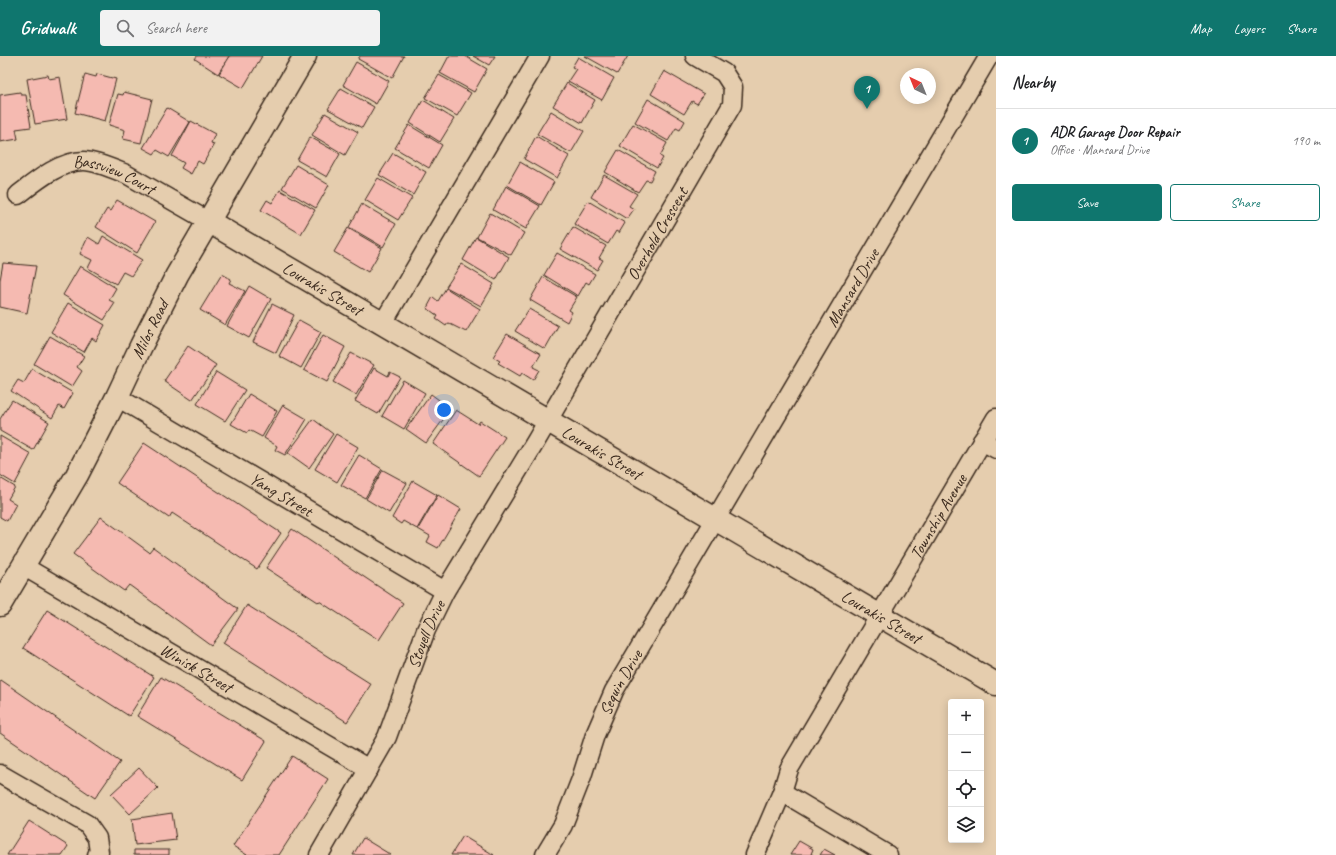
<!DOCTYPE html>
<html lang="en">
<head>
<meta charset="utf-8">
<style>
  :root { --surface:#fff; --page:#f2f2f2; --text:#202124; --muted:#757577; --line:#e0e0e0; --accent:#0f766e }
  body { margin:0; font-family:Caveat,sans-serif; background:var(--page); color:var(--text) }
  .controls { position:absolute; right:12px; bottom:12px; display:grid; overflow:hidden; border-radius:4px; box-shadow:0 2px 10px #0003 }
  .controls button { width:36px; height:36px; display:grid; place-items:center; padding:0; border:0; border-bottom:1px solid var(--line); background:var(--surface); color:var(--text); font:20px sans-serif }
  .compass { position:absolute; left:900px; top:12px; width:36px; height:36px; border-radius:50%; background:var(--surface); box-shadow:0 2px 10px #0003; rotate:317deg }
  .you { position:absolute; left:444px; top:354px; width:14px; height:14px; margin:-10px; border:3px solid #fff; border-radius:50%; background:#1a73e8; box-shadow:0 0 0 6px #1a73e833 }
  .badge { display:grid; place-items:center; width:26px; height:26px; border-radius:50%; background:var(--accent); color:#fff; font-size:13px; font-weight:700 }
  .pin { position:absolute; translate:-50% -33px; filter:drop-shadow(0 1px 2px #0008) }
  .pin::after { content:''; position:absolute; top:21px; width:14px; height:12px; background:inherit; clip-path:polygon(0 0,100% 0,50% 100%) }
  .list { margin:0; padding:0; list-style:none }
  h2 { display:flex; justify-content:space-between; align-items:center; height:52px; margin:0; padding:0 16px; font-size:17px }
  h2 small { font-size:13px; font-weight:400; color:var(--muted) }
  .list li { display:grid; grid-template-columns:26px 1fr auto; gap:12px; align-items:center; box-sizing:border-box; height:64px; padding:0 16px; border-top:1px solid var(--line) }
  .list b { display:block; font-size:15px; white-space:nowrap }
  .list p { margin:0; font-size:13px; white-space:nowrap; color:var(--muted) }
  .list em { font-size:13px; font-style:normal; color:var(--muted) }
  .actions { display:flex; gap:8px; padding:12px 16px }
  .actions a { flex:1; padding:9px 0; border:1px solid var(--accent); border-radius:4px; text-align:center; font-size:14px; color:var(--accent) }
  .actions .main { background:var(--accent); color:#fff }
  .icon { flex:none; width:22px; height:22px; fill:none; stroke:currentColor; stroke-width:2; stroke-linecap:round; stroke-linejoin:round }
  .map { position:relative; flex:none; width:996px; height:799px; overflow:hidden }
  header { display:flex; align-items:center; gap:24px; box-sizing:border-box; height:56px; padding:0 20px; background:var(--accent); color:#fff }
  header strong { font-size:19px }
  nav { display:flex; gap:22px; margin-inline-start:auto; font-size:14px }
  .search { width:280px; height:36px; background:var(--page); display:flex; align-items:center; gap:10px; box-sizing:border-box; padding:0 14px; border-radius:4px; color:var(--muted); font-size:15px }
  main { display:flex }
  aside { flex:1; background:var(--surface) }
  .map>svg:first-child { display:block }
  .building { fill:#f5bab1; stroke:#3b2a1e }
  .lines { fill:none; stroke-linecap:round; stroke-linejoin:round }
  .minor-casing { stroke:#3b2a1e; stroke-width:21 }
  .tertiary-casing { stroke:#3b2a1e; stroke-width:25 }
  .minor { stroke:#e5cdae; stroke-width:18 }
  .tertiary { stroke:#e5cdae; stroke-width:22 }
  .labels { text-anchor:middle; stroke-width:3; stroke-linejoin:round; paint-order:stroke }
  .street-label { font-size:17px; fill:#3b2a1e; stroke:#e5cdae }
</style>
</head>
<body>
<header>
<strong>Gridwalk</strong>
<div class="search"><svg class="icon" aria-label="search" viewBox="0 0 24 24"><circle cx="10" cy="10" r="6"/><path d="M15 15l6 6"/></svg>Search here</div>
<nav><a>Map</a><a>Layers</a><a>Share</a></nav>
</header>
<main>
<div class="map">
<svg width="996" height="799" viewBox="0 0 996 799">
  <rect width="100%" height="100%" fill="#e5cdae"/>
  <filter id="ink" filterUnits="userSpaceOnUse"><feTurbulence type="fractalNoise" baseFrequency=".025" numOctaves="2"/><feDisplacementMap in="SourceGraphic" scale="8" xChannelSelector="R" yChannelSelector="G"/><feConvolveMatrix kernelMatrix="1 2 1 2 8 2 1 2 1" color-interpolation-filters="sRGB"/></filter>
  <g filter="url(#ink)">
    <path class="building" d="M197 0H229L218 18 195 3Z
      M230 0H262L243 32 219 18Z
      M360 0H404L392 22 358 3Z
      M449 0H465L487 13 474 36 440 17Z
      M473 0H495L489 9Z
      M585 0H628L617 18Z
      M578 1 614 22 602 44 568 25 576 13 572 11Z
      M356 6 389 25 376 48 343 29Z
      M664 15 704 38 697 48 692 45 684 58 651 38Z
      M85 18 96 21 97 18 116 23 105 65 75 57Z
      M48 19 49 23 60 21 67 63 35 68 27 23Z
      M439 19 471 37 457 60 425 42Z
      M567 27 595 44 582 67 553 50Z
      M341 32 374 51 362 72 328 53Z
      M20 36 21 39H26L31 71 16 73 18 83 0 86V39Z
      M124 36 152 43 141 87 123 83 125 74 109 69 118 38 123 39Z
      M648 43 685 65 680 74 676 72 668 85 635 66Z
      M423 44 454 63 440 86 410 67Z
      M167 52 190 66 169 101 157 94 154 98 143 92Z
      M551 55 584 75 571 97 537 78Z
      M325 57 358 76 345 99 312 79Z
      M191 65 215 78 211 87 214 88 203 108 198 105 191 118 181 112 184 107 172 100Z
      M633 68 667 87 660 100 663 102 657 112 620 90Z
      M409 69 442 89 429 112 395 92Z
      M536 80 569 100 557 122 524 103Z
      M310 81 340 98 327 121 297 104Z
      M618 94 655 115 650 125 646 124 638 136 605 116Z
      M393 97 426 116 413 139 379 119Z
      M520 106 554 126 541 149 507 129Z
      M296 109 329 129 316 152 282 132Z
      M604 119 637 138 629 150 634 153 627 163 591 141Z
      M378 122 412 142 398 164 365 144Z
      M506 130 540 150 526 173 493 154Z
      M280 134 315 154 301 178 261 154 267 144 272 147Z
      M117 144 155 166 137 197 96 171 107 153 110 155Z
      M588 145 625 167 619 177 616 175 608 188 574 168Z
      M362 148 396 168 383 191 349 171Z
      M490 157 524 177 511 199 477 181Z
      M573 171 606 190 599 202 603 204 597 214 560 193Z
      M348 172 382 192 368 216 334 196Z
      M103 180 142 204 131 220 123 216 116 228 88 212 92 204 80 198 88 181 99 188Z
      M476 181 509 201 496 224 463 204Z
      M557 197 595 218 589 228 586 226 578 240 544 219Z
      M3 207 36 210 27 257 0 251V224Z
      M461 208 494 228 481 250 446 231Z
      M80 210 116 232 109 244 115 247 104 264 63 239Z
      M222 218 231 223 229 227 245 235 225 269 200 254Z
      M543 221 577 241 569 254 572 256 567 266 530 244Z
      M249 230 271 243 249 282 227 270Z
      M446 232 480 253 466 276 448 267 446 270 436 263 438 260 427 252 433 241 438 245Z
      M68 247 105 269 96 285 92 282 84 296 51 276Z
      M272 248 294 259 276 297 253 286Z
      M529 253 558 270 545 293 515 275Z
      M299 264 321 276 301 312 279 300Z
      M507 278 541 298 533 311 539 314 533 324 522 317 520 320 498 307 500 305 493 301Z
      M323 279 345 291 327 326 304 314Z
      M50 280 84 300 77 311 82 315 72 331 34 308Z
      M188 290 216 309 192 344 164 325Z
      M351 297 374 309 356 339 333 326Z
      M374 312 388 320 390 316 400 321 378 358 355 345Z
      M32 313 73 337 64 353 59 350 52 362 11 335 18 324 24 327Z
      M216 316 245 334 225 365 197 348Z
      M403 324 425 337 404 373 382 360Z
      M249 338 277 355 262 381 249 374 247 377 231 368Z
      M431 338 451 353 426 387 406 373Z
      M12 344 49 366 33 394 0 375V363Z
      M283 349 307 363 285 399 275 394 277 390 264 382Z
      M456 354 478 368 480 365 505 381 479 420 433 388Z
      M313 363 333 378 309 412 288 397Z
      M336 378 358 391 337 426 315 413Z
      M0 380 31 398 15 428 0 419Z
      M144 387 281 477 257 513 172 457 169 462 117 427Z
      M359 399 382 413 365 442 341 429Z
      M383 414 407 427 389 457 366 443Z
      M0 422 15 431 8 443 16 448 7 465 0 461Z
      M413 425 437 439 417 473 403 465 401 468 392 462Z
      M438 439 461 453 438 492 427 486 430 480 418 473Z
      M101 461 149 496 153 491 238 553 211 589 129 529 124 535 73 498Z
      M292 473 403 547 379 584 319 545 318 546 266 512Z
      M247 549 371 628 347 666 223 587Z
      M47 554 154 621 129 660 23 592Z
      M161 621 266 685 242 724 137 660Z
      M1 624 120 706 95 742 0 677V626Z
      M292 700 328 723 279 799H247L233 790Z
      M139 712 158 732 130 758 111 738Z
      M172 757 176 784 135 789 132 763Z
      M29 765 68 790 62 799H7Z
      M463 780 494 799H451Z
      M363 782 391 799H353Z
      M799 785 813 793 811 798 813 799H790Z
      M824 793 835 799H820Z
      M134 794H169V799H134Z"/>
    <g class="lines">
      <g class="minor-casing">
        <g id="minor">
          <path id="s1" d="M18 139C36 125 60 105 84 105 95 105 116 114 126 118L208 165"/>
          <path d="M383 267 540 0"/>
          <path id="s2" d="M117 341 445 535"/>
          <path d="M982 385 996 393"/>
          <path id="s3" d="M23 510 369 713"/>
          <path d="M0 718 87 768 97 782 99 796 97 799"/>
          <path d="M782 736 888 799"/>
          <path id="s4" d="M319 799 387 681 426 574 445 535 536 385 732 49 733 31 724 17 695 0"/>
          <path id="s5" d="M545 799 563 769 581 723 595 679 614 635 989 0"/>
          <path id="s6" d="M755 799 782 736 789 713 996 362"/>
        </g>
      </g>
      <g class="tertiary-casing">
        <g id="tertiary">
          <path id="s7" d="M208 165 996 628"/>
          <path id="s8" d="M0 549 77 419 117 341 141 290 177 219 305 0"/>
        </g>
      </g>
      <use href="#minor" class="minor"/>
      <use href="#tertiary" class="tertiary"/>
    </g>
  </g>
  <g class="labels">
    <g class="street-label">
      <text dy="6" stroke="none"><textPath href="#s1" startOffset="108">Bassview Court</textPath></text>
      <text dy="6" stroke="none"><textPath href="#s4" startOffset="709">Overhold Crescent</textPath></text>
      <text dy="6" stroke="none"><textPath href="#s5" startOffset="647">Mansard Drive</textPath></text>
      <text dy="6" stroke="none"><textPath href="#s7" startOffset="133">Lourakis Street</textPath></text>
      <text dy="6" stroke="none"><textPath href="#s8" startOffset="314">Milos Road</textPath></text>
      <text dy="6" stroke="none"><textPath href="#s7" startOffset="457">Lourakis Street</textPath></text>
      <text dy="6" stroke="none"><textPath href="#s2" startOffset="191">Yang Street</textPath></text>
      <text dy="6" stroke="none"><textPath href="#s6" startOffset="386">Township Avenue</textPath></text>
      <text dy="6" stroke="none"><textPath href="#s7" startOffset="781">Lourakis Street</textPath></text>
      <text dy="6" stroke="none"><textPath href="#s4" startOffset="246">Stoyell Drive</textPath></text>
      <text dy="6" stroke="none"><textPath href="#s3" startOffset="201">Winisk Street</textPath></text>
      <text dy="6" stroke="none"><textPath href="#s5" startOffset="189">Sequin Drive</textPath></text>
    </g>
  </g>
</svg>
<div class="controls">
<button>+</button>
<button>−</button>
<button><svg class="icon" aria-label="locate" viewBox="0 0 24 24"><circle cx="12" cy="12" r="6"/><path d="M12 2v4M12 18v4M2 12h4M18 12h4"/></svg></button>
<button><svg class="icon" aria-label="layers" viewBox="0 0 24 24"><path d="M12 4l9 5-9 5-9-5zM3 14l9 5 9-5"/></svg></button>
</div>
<svg class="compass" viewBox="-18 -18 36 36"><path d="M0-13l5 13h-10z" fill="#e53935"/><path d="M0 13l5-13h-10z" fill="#757577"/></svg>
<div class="you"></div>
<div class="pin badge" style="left:867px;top:53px">1</div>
</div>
<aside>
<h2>Nearby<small></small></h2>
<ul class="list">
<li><span class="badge">1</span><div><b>ADR Garage Door Repair</b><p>Office · Mansard Drive</p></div><em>190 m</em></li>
</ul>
<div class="actions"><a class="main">Save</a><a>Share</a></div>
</aside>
</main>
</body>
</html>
